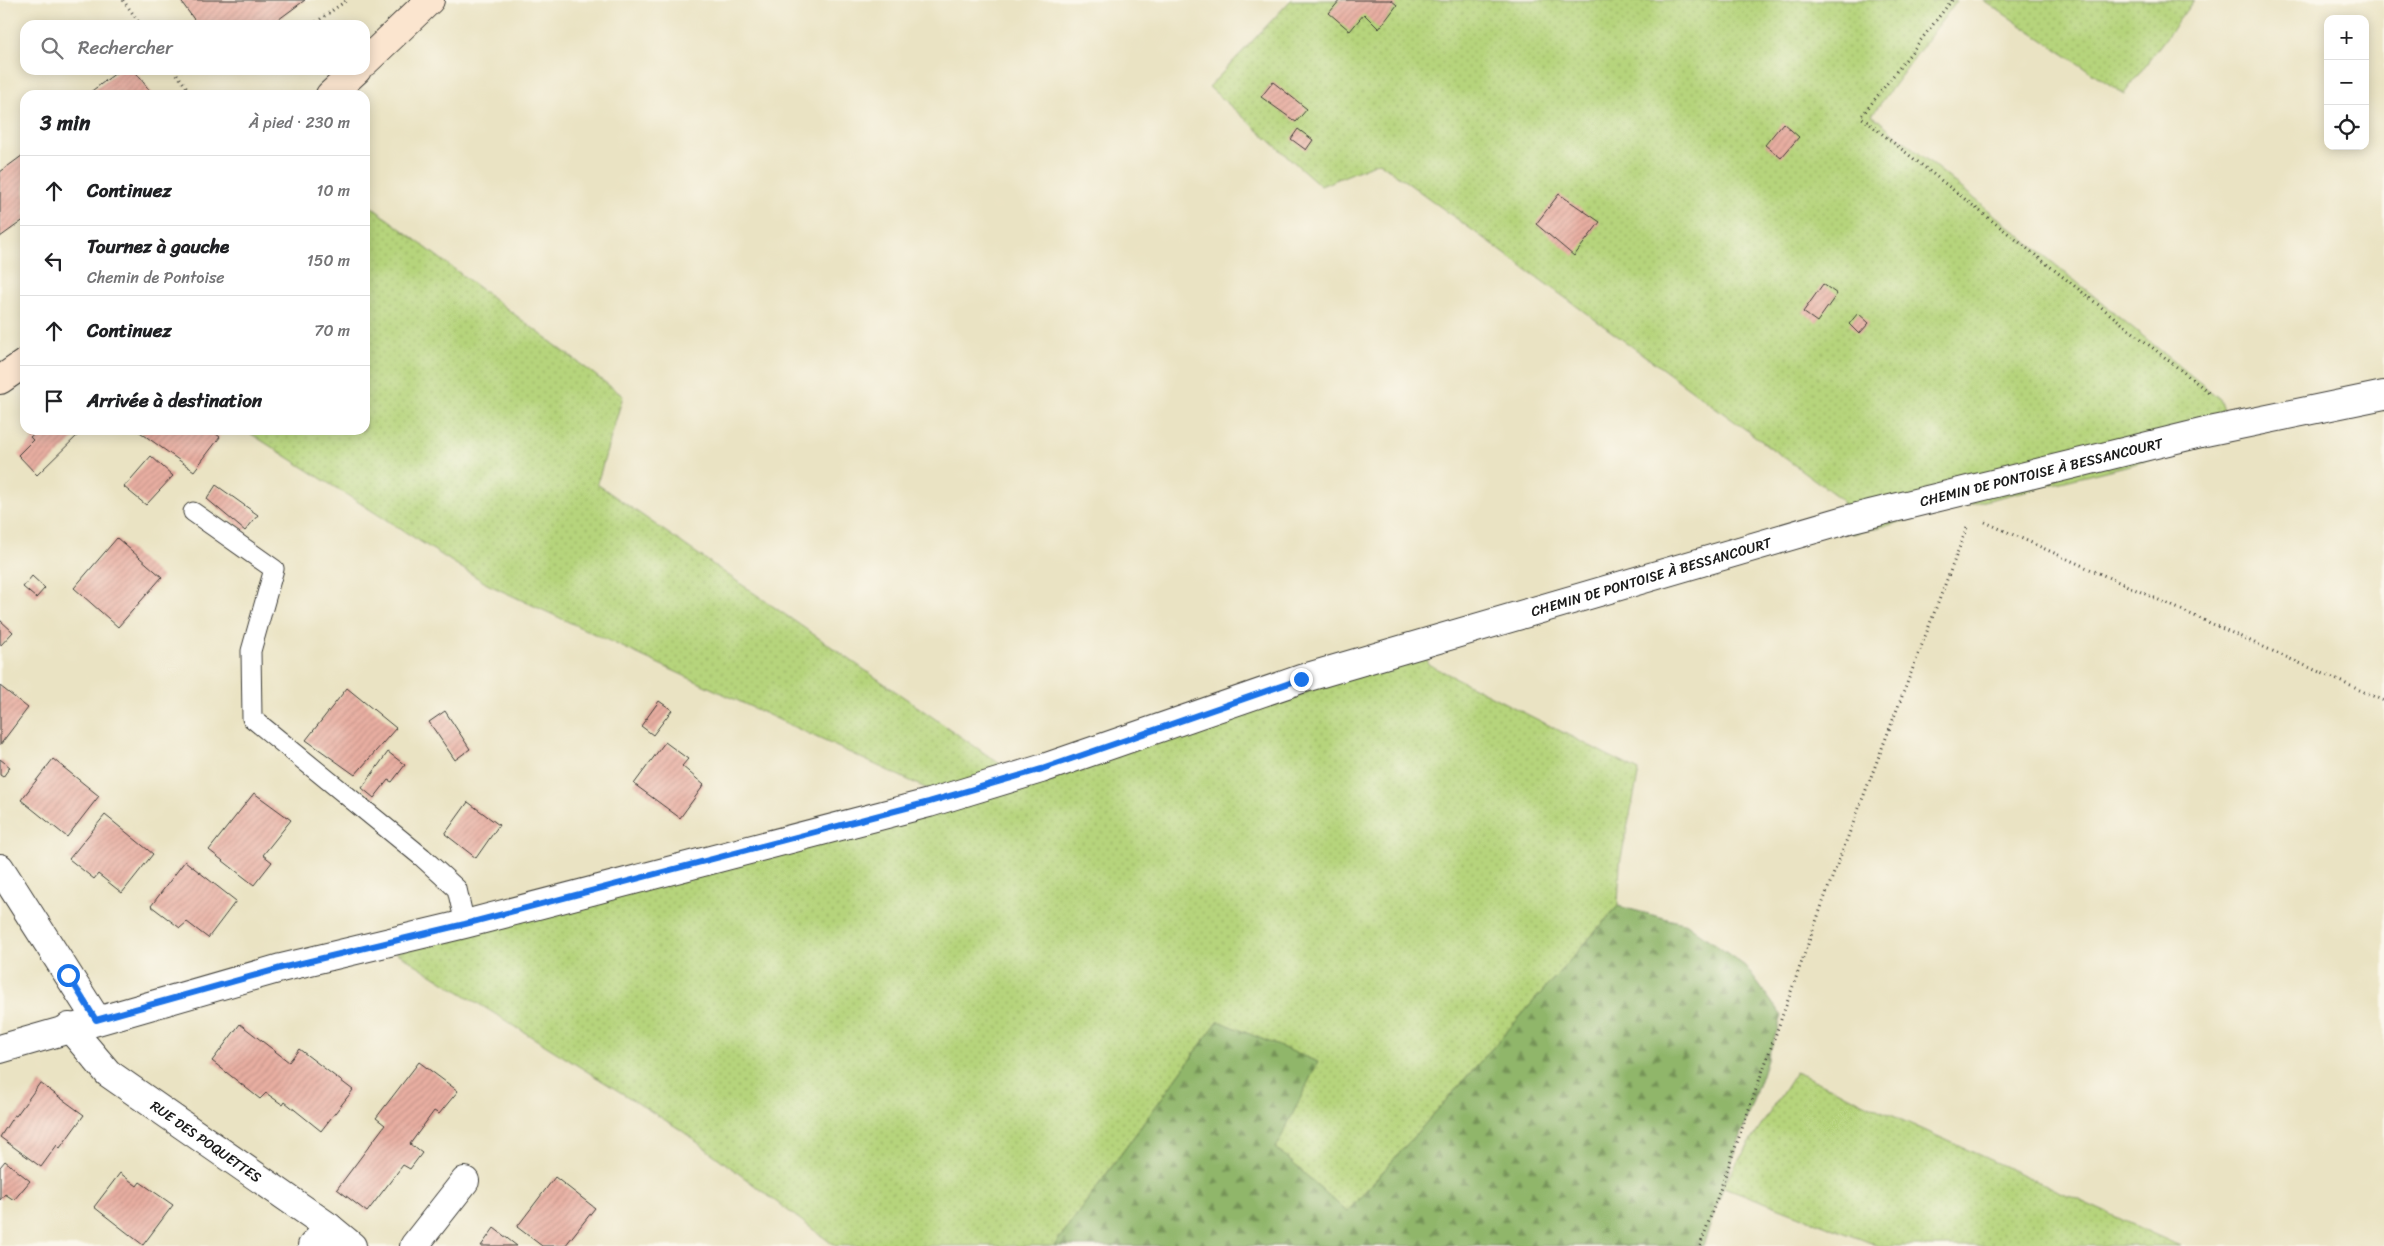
<!DOCTYPE html>
<html lang="fr">
<head>
<meta charset="utf-8">
<style>
  :root { --surface:#fff; --page:#f6f6f6; --text:#202124; --muted:#757577; --line:#e0e0e0 }
  body { margin:0; font-family:Sriracha,sans-serif; background:var(--page); color:var(--text) }
  .controls { position:absolute; right:15px; top:15px; display:grid; overflow:hidden; border-radius:10px; box-shadow:0 2px 12px #0003 }
  .controls button { width:45px; height:45px; display:grid; place-items:center; padding:0; border:0; border-bottom:1px solid var(--line); background:var(--surface); color:var(--text); font:25px sans-serif }
  .stop { position:absolute; width:15px; height:15px; margin:-11px; border:4px solid #1a73e8; border-radius:50%; background:#fff }
  .stop.end { background:#1a73e8; border-color:#fff; box-shadow:0 1px 5px #0008 }
  .list { margin:0; padding:0; list-style:none }
  h2 { display:flex; justify-content:space-between; align-items:center; height:65px; margin:0; padding:0 20px; font-size:21px }
  h2 small { font-size:16px; font-weight:400; color:var(--muted) }
  .list li { display:grid; grid-template-columns:32px 1fr auto; gap:15px; align-items:center; box-sizing:border-box; height:70px; padding:0 20px; border-top:1px solid var(--line) }
  .list b { display:block; font-size:19px; white-space:nowrap }
  .list p { margin:0; font-size:16px; white-space:nowrap; color:var(--muted) }
  .list em { font-size:16px; font-style:normal; color:var(--muted) }
  .icon { flex:none; width:28px; height:28px; fill:none; stroke:currentColor; stroke-width:2; stroke-linecap:round; stroke-linejoin:round }
  .map { position:relative; flex:none; width:2384px; height:1246px; overflow:hidden }
  .search { position:absolute; background:var(--surface); box-shadow:0 2px 12px #0003; left:20px; top:20px; width:350px; height:55px; display:flex; align-items:center; gap:12px; box-sizing:border-box; padding:0 18px; border-radius:15px; color:var(--muted); font-size:19px }
  .panel { position:absolute; background:var(--surface); box-shadow:0 2px 12px #0003; left:20px; top:90px; width:350px; height:345px; border-radius:15px }
  .map>svg:first-child { display:block }
  .grass { fill:url(#grass-dots); stroke:#69784c }
  .forest { fill:url(#forest-firs); stroke:#566944 }
  .building { fill:url(#building-hatch) }
  .lines { fill:none; stroke-linecap:round; stroke-linejoin:round }
  .lane-casing { stroke:#3b3a35; stroke-width:21 }
  .street-casing { stroke:#3b3a35; stroke-width:30 }
  .secondary-casing { stroke:#3b3a35; stroke-width:30 }
  .path { stroke:#3b3a35; stroke-width:3; stroke-dasharray:1 4; stroke-linecap:butt }
  .lane { stroke:#fff; stroke-width:19 }
  .street { stroke:#fff; stroke-width:28 }
  .secondary { stroke:#fbe5cf; stroke-width:28 }
  .route { stroke:#1a73e8; stroke-width:6 }
  .labels { text-anchor:middle; stroke-width:5; stroke-linejoin:round; paint-order:stroke }
  .street-label { font-size:14px; fill:#1c1c1c; stroke:#fbf7ec }
</style>
</head>
<body>
<div class="map">
<svg width="2384" height="1246" viewBox="0 0 2384 1246">
  <defs>
    <pattern id="grass-dots" width="8" height="8" patternUnits="userSpaceOnUse" patternTransform="scale(1.25)"><rect width="8" height="8" fill="#b6d47b"/><path d="M2 2h.1M6 6h.1" fill="none" stroke="#9cb56a" stroke-width="1.8" stroke-linecap="round"/></pattern>
    <pattern id="forest-firs" width="22" height="20" patternUnits="userSpaceOnUse" patternTransform="scale(1.25)"><rect width="22" height="20" fill="#90b66b"/><path d="M5 1l3.5 6h-7zM16 11l3.5 6h-7z" fill="#759357"/></pattern>
    <pattern id="building-hatch" width="6" height="6" patternUnits="userSpaceOnUse" patternTransform="scale(1.25)"><rect width="6" height="6" fill="#e8aea1"/><path d="M-1 1l2-2M0 6l6-6M5 7l2-2" fill="none" stroke="#c6958a"/></pattern>
  </defs>
  <rect width="100%" height="100%" fill="#fbf7ec"/>
  <filter id="ink" filterUnits="userSpaceOnUse"><feTurbulence type="fractalNoise" baseFrequency=".02" numOctaves="2"/><feDisplacementMap in="SourceGraphic" scale="10" xChannelSelector="R" yChannelSelector="G"/><feConvolveMatrix kernelMatrix="1 2 1 2 8 2 1 2 1" color-interpolation-filters="sRGB"/></filter>
  <filter id="wash" filterUnits="userSpaceOnUse"><feTurbulence type="fractalNoise" baseFrequency=".0096" numOctaves="4" result="noise"/><feDisplacementMap in="SourceGraphic" scale="20" xChannelSelector="R" yChannelSelector="G"/><feGaussianBlur stdDeviation="1.12" result="paint"/><feColorMatrix in="noise" values="0 0 0 0 0 0 0 0 0 0 0 0 0 0 0 0 0 1.4 0 .05"/><feComposite in="paint" operator="in"/></filter>
  <g filter="url(#wash)">
    <rect width="100%" height="100%" fill="#eae3c3"/>
    <path class="grass" d="M1291 0H1957L1872 115 2220 399 2234 439 1852 534 1841 499 1379 162 1321 186 1209 87Z
      M1983 0H2194L2124 94Z
      M365 202 623 396 597 484 1026 782 1427 652 1428 664 1639 771 1620 863 1618 906 1347 1212 1276 1148 1218 1021 1054 1246H835L681 1130 383 944 962 805 487 584 245 430H365Z
      M1796 1072 2180 1246H1879L1722 1186Z"/>
    <path class="forest" d="M1618 906 1687 924 1745 966 1782 1016 1703 1246H1054L1218 1021 1318 1062 1276 1148 1347 1212Z"/>
    <g id="blocks">
      <path class="building" d="M180 0H305L271 25H198Z
        M1340 0H1391L1397 5 1379 29 1364 14 1350 31 1329 13Z
        M120 70H134L153 95H91L89 93Z
        M1273 82 1307 109 1296 122 1261 97Z
        M1783 123 1799 137 1781 158 1765 145Z
        M1298 129 1313 140 1306 150 1291 139Z
        M23 155 25 158V219L0 237V172Z
        M1559 194 1600 222 1574 256 1536 224Z
        M1823 284 1837 294 1817 322 1803 312Z
        M1858 313 1869 323 1859 334 1849 324Z
        M38 430H83L37 475 18 455 33 440 30 437Z
        M137 430H211L220 437 194 471Z
        M151 456 173 476 146 505 124 487Z
        M216 485 258 515 245 531 207 499Z
        M117 538 162 577 118 627 74 588Z
        M32 576 45 588 36 598 23 587Z
        M0 620 13 632 0 646Z
        M0 686 28 708 0 745Z
        M347 688 396 728 355 775 306 740Z
        M659 701 672 710 653 735 641 726Z
        M445 711 470 749 455 760 429 722Z
        M665 742 688 759 682 766 704 785 680 818 634 784Z
        M388 752 405 765 392 782 388 780 374 798 362 788Z
        M0 759 10 767 3 777 0 775Z
        M53 759 99 796 67 837 21 800Z
        M254 793 291 820 263 855 272 862 254 885 209 850Z
        M468 802 499 825 476 858 445 834Z
        M105 815 153 854 122 893 98 874 94 879 69 859Z
        M185 861 236 901 208 938 187 922 180 928 151 906Z
        M240 1024 289 1062 299 1049 353 1090 321 1131 285 1102 283 1105 266 1093 260 1099 212 1061Z
        M419 1062 458 1091 439 1114 434 1111 410 1144 422 1153 410 1169 403 1165 367 1212 337 1189 385 1125 376 1118Z
        M40 1083 84 1115 60 1148 57 1145 41 1167 0 1137 14 1115 16 1116Z
        M5 1161 30 1181 14 1200 5 1194 0 1200V1167Z
        M120 1173 137 1186 140 1182 173 1205 143 1245 94 1207Z
        M555 1177 595 1208 565 1246H542L517 1227Z
        M494 1228 517 1246H481Z"/>
    </g>
  </g>
  <g filter="url(#ink)">
    <use href="#blocks" fill-opacity="0" stroke="#3b3a35" stroke-width="1"/>
    <g class="lines">
      <g class="lane-casing">
        <path id="lane" d="M193 512 274 569 251 651 252 718 422 857 457 889 465 924"/>
      </g>
      <g class="street-casing">
        <g id="street">
          <path d="M0 868 97 1020"/>
          <path id="s1" d="M69 1027 108 1073 329 1227 352 1246"/>
          <path id="s2" d="M0 1049 281 968 465 924 929 803 1041 769 1301 679 1849 519 2205 432 2384 395"/>
          <path d="M312 1246 329 1227"/>
          <path d="M414 1246 465 1181"/>
        </g>
      </g>
      <g class="secondary-casing">
        <path id="secondary" d="M365 62 430 0
          M330 95 357 70
          M0 380 25 363"/>
      </g>
      <path class="path" d="M123 0 141 25
        M1952 0 1861 117 2211 394
        M279 19 282 25
        M312 25 347 0
        M174 70 192 95
        M1985 522 2384 701
        M1700 1246 1827 891 1968 525"/>
      <use href="#lane" class="lane"/>
      <use href="#street" class="street"/>
      <use href="#secondary" class="secondary"/>
    </g>
  </g>
  <g class="lines" filter="url(#ink)">
    <path class="route" d="M68 975 96 1020 281 968 465 924 929 802 1042 769 1301 679"/>
  </g>
  <g class="labels">
    <g class="street-label">
      <text dy="5" stroke="none"><textPath href="#s2" startOffset="2122">CHEMIN DE PONTOISE À BESSANCOURT</textPath></text>
      <text dy="5" stroke="none"><textPath href="#s2" startOffset="1718">CHEMIN DE PONTOISE À BESSANCOURT</textPath></text>
      <text dy="5" stroke="none"><textPath href="#s1" startOffset="180">RUE DES POQUETTES</textPath></text>
    </g>
  </g>
</svg>
<div class="controls">
<button>+</button>
<button>−</button>
<button><svg class="icon" aria-label="locate" viewBox="0 0 24 24"><circle cx="12" cy="12" r="6"/><path d="M12 2v4M12 18v4M2 12h4M18 12h4"/></svg></button>
</div>
<div class="stop" style="left:68px;top:975px"></div>
<div class="stop end" style="left:1301px;top:679px"></div>
<div class="search"><svg class="icon" aria-label="search" viewBox="0 0 24 24"><circle cx="10" cy="10" r="6"/><path d="M15 15l6 6"/></svg>Rechercher</div>
<section class="panel">
<h2>3 min<small>À pied · 230 m</small></h2>
<ul class="list">
<li><svg class="icon" aria-label="ahead" viewBox="0 0 24 24"><path d="M12 20V5M6 11l6-6 6 6"/></svg><div><b>Continuez</b></div><em>10 m</em></li>
<li><svg class="icon" aria-label="left" viewBox="0 0 24 24"><path d="M17 20v-9H6M10 6l-5 5 5 5"/></svg><div><b>Tournez à gauche</b><p>Chemin de Pontoise</p></div><em>150 m</em></li>
<li><svg class="icon" aria-label="ahead" viewBox="0 0 24 24"><path d="M12 20V5M6 11l6-6 6 6"/></svg><div><b>Continuez</b></div><em>70 m</em></li>
<li><svg class="icon" aria-label="arrive" viewBox="0 0 24 24"><path d="M6 21V4h12l-3 4 3 4H6"/></svg><div><b>Arrivée à destination</b></div></li>
</ul>
</section>
</div>
</body>
</html>
